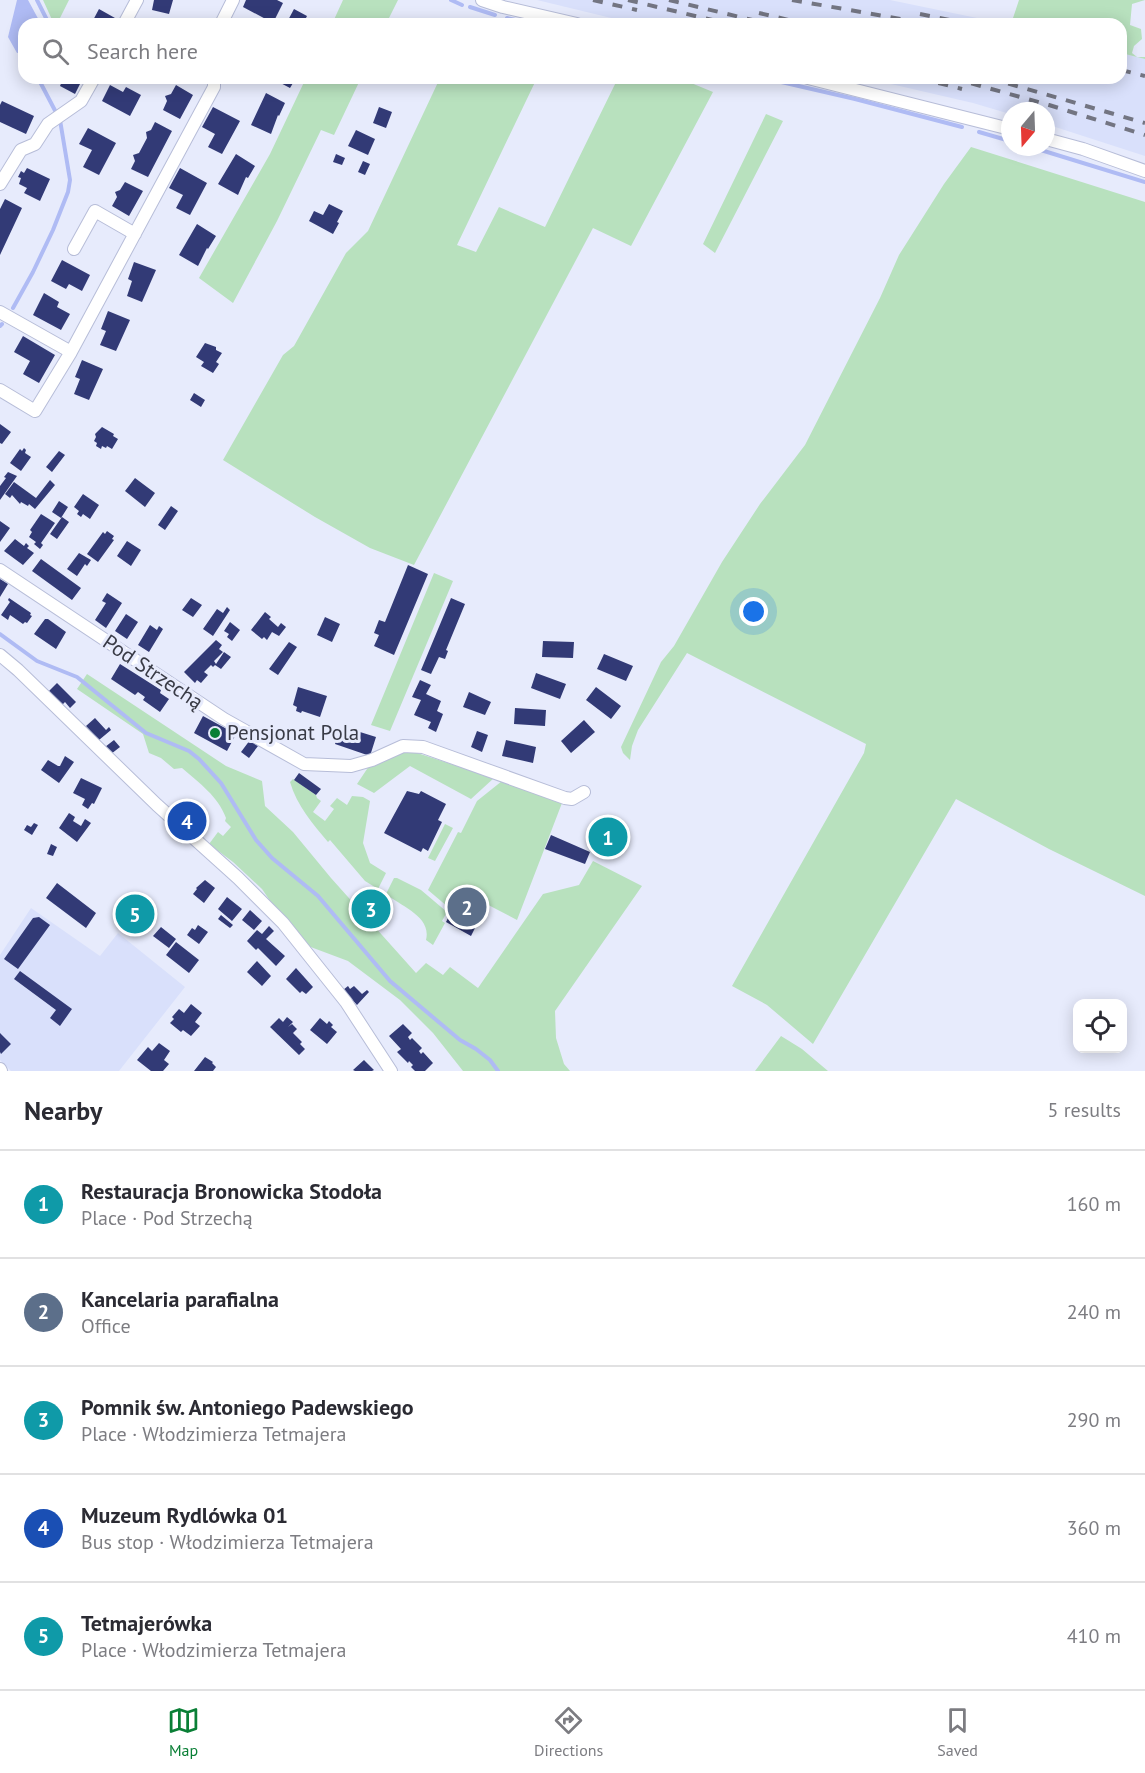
<!DOCTYPE html>
<html lang="en">
<head>
<meta charset="utf-8">
<style>
  :root { --surface:#fff; --page:#f2f2f3; --text:#2b2b33; --muted:#7c7c81; --line:#e1e1e2; --accent:#0a7f36 }
  body { margin:0; font-family:"PT Sans",sans-serif; background:var(--page); color:var(--text) }
  .controls { position:absolute; right:18px; bottom:18px; display:grid; overflow:hidden; border-radius:12px; box-shadow:0 3px 15px #0003 }
  .controls button { width:54px; height:54px; display:grid; place-items:center; padding:0; border:0; border-bottom:2px solid var(--line); background:var(--surface); color:var(--text); font:30px sans-serif }
  .compass { position:absolute; left:1001px; top:102px; width:54px; height:54px; border-radius:50%; background:var(--surface); box-shadow:0 3px 15px #0003; rotate:199deg }
  .you { position:absolute; left:754px; top:612px; width:21px; height:21px; margin:-15px; border:4px solid #fff; border-radius:50%; background:#1a73e8; box-shadow:0 0 0 9px #1a73e833 }
  .badge { display:grid; place-items:center; width:39px; height:39px; border-radius:50%; background:var(--accent); color:#fff; font-size:20px; font-weight:700 }
  .pin { position:absolute; translate:-50% -50%; border:3px solid #fff; box-shadow:0 2px 6px #0006 }
  .list { margin:0; padding:0; list-style:none }
  h2 { display:flex; justify-content:space-between; align-items:center; height:78px; margin:0; padding:0 24px; font-size:26px }
  h2 small { font-size:20px; font-weight:400; color:var(--muted) }
  .list li { display:grid; grid-template-columns:39px 1fr auto; gap:18px; align-items:center; box-sizing:border-box; height:108px; padding:0 24px; border-top:2px solid var(--line) }
  .list b { display:block; font-size:22px; white-space:nowrap }
  .list p { margin:0; font-size:20px; white-space:nowrap; color:var(--muted) }
  .list em { font-size:20px; font-style:normal; color:var(--muted) }
  .icon { flex:none; width:33px; height:33px; fill:none; stroke:currentColor; stroke-width:2; stroke-linecap:round; stroke-linejoin:round }
  .map { position:relative; flex:none; width:1145px; height:1071px; overflow:hidden }
  .search { position:absolute; background:var(--surface); box-shadow:0 3px 15px #0003; left:18px; right:18px; top:18px; height:66px; display:flex; align-items:center; gap:15px; box-sizing:border-box; padding:0 21px; border-radius:18px; color:var(--muted); font-size:22px }
  .sheet { height:618px; background:var(--surface) }
  nav { display:flex; justify-content:space-around; align-items:center; box-sizing:border-box; height:84px; border-top:2px solid var(--line); background:var(--surface); font-size:16px; color:var(--muted) }
  nav a { display:grid; justify-items:center; gap:3px }
  nav .on { color:var(--accent) }
  .map>svg:first-child { display:block }
  .built { fill:#d9e0fb }
  .green { fill:#b8e1be }
  .water { fill:#afbbf4 }
  .lines { fill:none; stroke-linecap:round; stroke-linejoin:round }
  .stream { stroke:#afbbf4; stroke-width:4 }
  .building { fill:#323a76 }
  .minor-casing { stroke:#b7bdd8; stroke-width:14 }
  .minor { stroke:#fff; stroke-width:12 }
  .rail { stroke:#737582; stroke-width:4; stroke-dasharray:10 10; stroke-linecap:butt }
  .poi-dot { fill:#0a7f36; stroke:#e7ebfc; stroke-width:2 }
  .labels { text-anchor:middle; stroke-width:6; stroke-linejoin:round; paint-order:stroke }
  .street-label { font-size:21px; fill:#393b46; stroke:#e7ebfc }
  .poi-label { font-size:21px; fill:#393b46; stroke:#e7ebfc; text-anchor:start }
</style>
</head>
<body>
<div class="map">
<svg width="1145" height="1071" viewBox="0 0 1145 1071">
  <rect width="100%" height="100%" fill="#e7ebfc"/>
  <path class="built" d="M537 0H890L1006 24H636Z
    M1121 53 1145 59V156L1046 124V111H1010V114L973 103 865 78H1121Z
    M31 908 100 956 118 933 185 987 119 1071H11L0 1060V955Z"/>
  <path class="green" d="M43 0H69L57 24H54Z
    M343 0H398L386 24H332Z
    M1019 0H1145L1132 4 1130 25 1141 29 1142 39 1134 46 1132 53 1137 57H1145V59L1121 53V24H1011Z
    M306 78H361L334 135 321 130 277 221 233 303 199 278 270 154Z
    M440 78H537L457 245 476 252 499 207 545 227 618 78H679L713 92 631 246 593 228 414 565 370 548 315 517 223 460 283 355 294 346 346 253 368 231Z
    M766 114 783 121 715 253 703 244Z
    M971 147 1145 202V896L1049 849 956 799 813 1044 767 1005 732 986 864 753 866 744 687 653 638 730 632 746 630 760 623 753 621 747 661 662 674 646 722 562 760 504 805 445 880 298 899 255 944 184Z
    M434 573 453 581 390 731 371 725Z
    M87 674 226 766 262 781 265 806 293 832 331 878 416 973 426 963 443 975 450 967 478 988 543 894 579 885 593 861 642 886 555 1011 556 1038 564 1064 570 1071H463L433 1033 400 1000 348 961 308 946 279 914 262 889 233 862 209 844 218 832 223 836 231 827 225 821 226 818C218 796 199 783 182 768L174 769 161 758 149 753 143 734 77 689Z
    M405 749 494 778 471 799 410 766 374 793 357 784 369 766Z
    M293 779 316 795 317 798 321 801 313 812 325 821 334 809 330 806 337 798 347 805 352 796 363 797 370 801 363 843 370 863 386 873 378 889 365 881 330 840 328 842C313 824 297 806 290 782Z
    M502 781 562 803 517 920 469 895 460 911 448 907 428 890 458 832 461 833 477 801Z
    M445 824 453 828 435 861 428 858Z
    M394 878H397L421 890 447 912 442 921 445 923 433 945 426 940C432 916 400 906 386 894Z
    M781 1036 802 1049 828 1071H755Z"/>
  <path class="water" d="M17 0H28L41 24H24V52L17 53 8 37Z"/>
  <g class="lines">
    <path class="stream" d="M37 0 49 24
      M451 0 462 5
      M470 7 495 15
      M507 18 533 24
      M764 78 855 99 962 127
      M979 132 1010 141
      M1031 147 1145 182
      M13 308 33 272 53 230 68 192 70 180 60 120 38 78
      M0 326 2 324
      M0 634 37 661 77 677 146 733 189 751 199 759 221 783 256 840 272 858 318 896 390 981 460 1040 476 1049 490 1060 498 1071"/>
  </g>
  <path class="building" d="M154 0H173L169 14 152 10Z
    M246 0H277L283 3 273 23 243 7Z
    M99 9 115 18 112 24H91Z
    M294 9 307 16 306 18 321 24H286Z
    M57 78H83L75 94 60 86 62 81Z
    M271 78H296L290 88Z
    M110 85 123 92 126 87 141 95 130 116 102 101Z
    M176 85 193 95 180 119 163 110 167 101 165 96 171 94Z
    M266 93 285 103 279 116 278 115 271 134 251 125Z
    M2 101 34 116 26 134 0 122V105Z
    M213 107 240 121 222 154 208 147 215 134 202 127Z
    M379 107 392 112 386 128 373 123Z
    M155 122 172 131 148 177 131 169 135 161 133 155 139 153 147 138 146 132 151 130Z
    M88 128 116 143 99 175 83 167 92 150 79 144Z
    M356 130 375 139 368 155 348 146Z
    M236 154 255 166 248 178 246 177 238 195 218 184Z
    M336 154 345 158 342 165 333 162Z
    M363 161 370 164 365 175 358 172Z
    M27 168 50 179 40 201 24 193 27 188 19 184 21 178 18 177 21 171 24 173Z
    M180 168 207 183 190 215 176 208 183 195 169 188Z
    M125 182 143 191 129 216 112 206 117 197 115 192 120 190Z
    M5 199 22 208 0 255V209Z
    M329 204 343 211 337 222 339 223 333 234 309 221 314 211 323 215Z
    M197 224 216 236 208 249 207 248 198 266 179 255Z
    M62 260 90 275 82 291 69 284 66 289 51 281Z
    M134 262 156 270 142 302 127 296 132 281 128 279Z
    M44 293 59 302 57 307 70 314 61 330 33 315Z
    M108 311 130 320 116 351 100 345 106 331 101 329Z
    M23 336 55 355 39 383 23 374 30 361 14 352Z
    M205 343 216 347V350L222 353 216 362 219 364 213 373 201 366 204 362 196 357Z
    M82 360 103 369 89 400 74 394 80 379 75 377Z
    M194 393 205 400 201 407 190 400Z
    M0 424 11 432 2 444 0 443Z
    M102 427 114 434 113 436 118 439 112 449 107 446 106 448 102 446 101 449 96 446 97 443 94 441 96 437 95 434Z
    M24 448 26 450 25 453 31 457 21 471 10 463 20 449 22 451Z
    M59 451 65 455 52 472 46 467Z
    M8 472 17 476 0 500V486L6 478 4 477Z
    M135 478 155 493 145 507 125 491Z
    M50 480 55 485 35 509 29 504 28 506 21 502 20 504 12 495 10 498 5 494 14 482 36 498Z
    M83 494 99 505 90 519 83 514 81 517 77 514 79 511 74 507Z
    M59 501 68 507 61 518 52 512Z
    M171 506 178 511 165 530 158 525Z
    M41 514 49 519 37 535 49 519 55 523 41 543 43 545 40 549 34 544 36 542 29 537 32 532 30 530Z
    M62 517 69 522 57 539 50 534Z
    M0 521 10 528 0 542Z
    M107 531 114 536 112 539 114 540 98 562 87 554 103 532 105 534Z
    M15 539 24 546 26 543 29 546 27 548 34 553 23 565 4 551Z
    M127 541 141 550 131 566 117 556Z
    M79 553 91 560 87 566 85 564 77 576 67 569Z
    M41 559 81 588 72 600 32 571Z
    M408 565 428 574 394 655 374 646 379 635 374 633 379 620 385 622Z
    M0 579 8 584 0 597Z
    M107 593 122 603 106 628 95 620 106 603 102 601Z
    M9 598 31 613 30 615 32 616 27 623 25 622 23 624 10 615 8 620 1 615 10 602 8 600Z
    M191 598 202 605 193 617 182 610Z
    M451 598 465 604 446 650 448 651 445 659 439 657 431 674 421 670Z
    M227 607 230 610 213 636 203 629 217 609 223 613Z
    M265 612 271 617 269 619 278 627 281 623 286 627 279 636 272 632 267 640 264 637 262 639 251 630Z
    M126 614 138 622 127 639 115 631Z
    M325 617 340 624 332 642 317 635Z
    M45 619H48L66 632 56 649 34 634Z
    M230 622 240 630 232 641 227 637 229 634 224 631Z
    M150 625 157 630 159 626 163 629 149 652 138 645Z
    M216 640 222 645 219 649 223 652 214 661 216 664 224 652 231 657 221 669 215 665 213 667 211 665 204 672 208 675 201 683 197 680 195 683 184 672Z
    M543 641 574 642 573 658 542 657Z
    M289 642 297 647 278 675 269 669Z
    M604 654 633 666 626 681 597 669Z
    M120 664 161 690 160 693 169 699 160 712 143 700 145 697 138 692 135 695 111 679Z
    M536 673 566 684 560 699 531 688Z
    M420 680 431 685 426 694 441 701 437 711 443 714 436 732 428 728 431 722 414 715 421 700 412 697Z
    M57 683 76 702 70 708 65 702 62 705 49 691Z
    M298 687 327 696 320 717 302 711 301 713 296 711 297 707 293 705Z
    M596 687 621 706 611 719 586 700Z
    M469 692 491 702 485 715 463 707Z
    M515 708 546 710 545 726 514 724Z
    M203 716 236 734 227 751 194 733Z
    M95 718 106 730 109 727 111 730 99 740 86 726Z
    M584 720 595 732 571 753 561 741Z
    M339 731 358 737 360 732 376 737 370 756 335 744Z
    M477 731 488 735 482 752 471 747Z
    M114 740 120 747 111 754 105 747Z
    M250 740 258 746 249 758 241 752Z
    M506 740 536 747 533 763 502 756Z
    M65 756 74 762 59 783 41 770 48 760 58 766H60Z
    M299 773 321 789 316 795 294 780Z
    M81 778 102 788 94 804 92 803 88 809 82 805 85 799 73 793Z
    M407 791 419 794 421 791 446 804 438 820 442 822 428 851 423 848 421 852 384 833Z
    M69 813 75 817 73 821 81 826 85 819 91 823 77 842 59 828Z
    M606 817 624 825 609 858 591 849Z
    M34 823 38 825 32 835 24 830 27 825 31 827Z
    M551 835 590 852 585 864 545 849Z
    M51 844 57 847 53 856 47 854Z
    M205 880 215 888 204 903 193 894 197 889 196 888Z
    M57 883 96 913 86 928 46 898Z
    M141 894 152 903 137 923 140 926 132 936 119 925 128 915 126 913Z
    M469 895 487 904 471 936 446 922 453 908 460 911Z
    M227 897 242 909 232 921 218 909Z
    M250 910 262 921 254 930 242 920Z
    M221 915 233 925 230 928 218 919Z
    M39 917 50 925 18 969 4 959 33 918Z
    M198 925 208 932 199 944 187 935 192 928 195 930Z
    M269 926 274 931 266 939 285 956 276 966 258 948 256 950 247 941 257 930 262 934Z
    M161 927 176 939 169 948 153 936Z
    M176 942 199 960 189 973 166 955Z
    M257 961 271 976 262 986 247 972Z
    M296 968 313 987 306 994 302 991 300 993 286 979Z
    M20 971 72 1009 60 1026 50 1018 56 1010 14 979Z
    M348 986 350 989 354 986 362 994 367 990 369 992 357 1005 343 990Z
    M191 1004 202 1013 195 1022 200 1026 191 1036 183 1030 181 1032 170 1023 174 1019 172 1017 179 1009 184 1013Z
    M287 1017 293 1022 288 1027 292 1024 297 1029 293 1033 302 1042 300 1044 305 1049 299 1055 270 1027 279 1018 283 1022Z
    M320 1018 327 1024 329 1021 333 1025 331 1027 337 1032 327 1044 310 1030Z
    M403 1024 412 1033 408 1037 410 1040 412 1038 422 1048 419 1051 421 1054 423 1052 433 1063 425 1071H415L411 1067 413 1065 409 1061 408 1063 397 1052 401 1049 389 1036Z
    M0 1033 11 1044 1 1054 0 1052Z
    M159 1043 170 1051 164 1060 169 1064 163 1071H151L137 1060 148 1047 152 1051Z
    M205 1057 213 1062 212 1063 216 1067 213 1071H194Z
    M364 1060 374 1070 372 1071H355L353 1070Z"/>
  <g class="lines">
    <g class="minor-casing">
      <path id="minor" d="M482 0 503 7 577 24
        M124 24 137 0
        M221 24 233 0
        M808 78 1010 129
        M1046 139 1083 149 1145 171
        M0 184 21 150 35 144 48 124 81 101 94 78
        M74 249 95 211 135 234
        M0 312 71 352 214 87V78
        M0 390 35 411 71 352
        M0 570 224 719 304 764 351 766 372 760 403 746 423 747 565 798 572 799 584 792
        M0 655 18 670 157 805 238 878 283 923 346 1002 391 1071
        M0 1069 1 1071"/>
    </g>
    <use href="#minor" class="minor"/>
    <path class="rail" d="M593 0 637 10
      M628 0 729 24
      M669 0 769 24
      M792 0 930 24
      M759 13 806 24
      M920 14 970 24
      M1121 70 1145 76
      M919 78 962 89
      M952 78 1049 105 1145 135
      M989 78 1145 123"/>
  </g>
  <circle class="poi-dot" cx="215" cy="733" r="6"/>
  <g class="labels">
    <g class="street-label">
      <text transform="translate(153 672) rotate(34)" y="7">Pod Strzechą</text>
    </g>
    <g class="poi-label">
      <text x="227" y="740">Pensjonat Pola</text>
    </g>
  </g>
</svg>
<div class="controls">
<button><svg class="icon" aria-label="locate" viewBox="0 0 24 24"><circle cx="12" cy="12" r="6"/><path d="M12 2v4M12 18v4M2 12h4M18 12h4"/></svg></button>
</div>
<svg class="compass" viewBox="-18 -18 36 36"><path d="M0-13l5 13h-10z" fill="#e53935"/><path d="M0 13l5-13h-10z" fill="#7c7c81"/></svg>
<div class="you"></div>
<div class="pin badge" style="left:608px;top:837px;background:#0f9aa8">1</div>
<div class="pin badge" style="left:467px;top:907px;background:#5c6f8a">2</div>
<div class="pin badge" style="left:371px;top:909px;background:#0f9aa8">3</div>
<div class="pin badge" style="left:187px;top:821px;background:#1a4fb4">4</div>
<div class="pin badge" style="left:135px;top:914px;background:#0f9aa8">5</div>
<div class="search"><svg class="icon" aria-label="search" viewBox="0 0 24 24"><circle cx="10" cy="10" r="6"/><path d="M15 15l6 6"/></svg>Search here</div>
</div>
<section class="sheet">
<h2>Nearby<small>5 results</small></h2>
<ul class="list">
<li><span class="badge" style="background:#0f9aa8">1</span><div><b>Restauracja Bronowicka Stodoła</b><p>Place · Pod Strzechą</p></div><em>160 m</em></li>
<li><span class="badge" style="background:#5c6f8a">2</span><div><b>Kancelaria parafialna</b><p>Office</p></div><em>240 m</em></li>
<li><span class="badge" style="background:#0f9aa8">3</span><div><b>Pomnik św. Antoniego Padewskiego</b><p>Place · Włodzimierza Tetmajera</p></div><em>290 m</em></li>
<li><span class="badge" style="background:#1a4fb4">4</span><div><b>Muzeum Rydlówka 01</b><p>Bus stop · Włodzimierza Tetmajera</p></div><em>360 m</em></li>
<li><span class="badge" style="background:#0f9aa8">5</span><div><b>Tetmajerówka</b><p>Place · Włodzimierza Tetmajera</p></div><em>410 m</em></li>
</ul>
</section>
<nav>
<a class="on"><svg class="icon" aria-label="map" viewBox="0 0 24 24"><path d="M3 6l6-2 6 2 6-2v14l-6 2-6-2-6 2zM9 4v14M15 6v14"/></svg>Map</a>
<a><svg class="icon" aria-label="directions" viewBox="0 0 24 24"><path d="M12 3l9 9-9 9-9-9zM9 14v-3h6M13 9l2 2-2 2"/></svg>Directions</a>
<a><svg class="icon" aria-label="saved" viewBox="0 0 24 24"><path d="M7 4h10v16l-5-4-5 4z"/></svg>Saved</a>
</nav>
</body>
</html>
